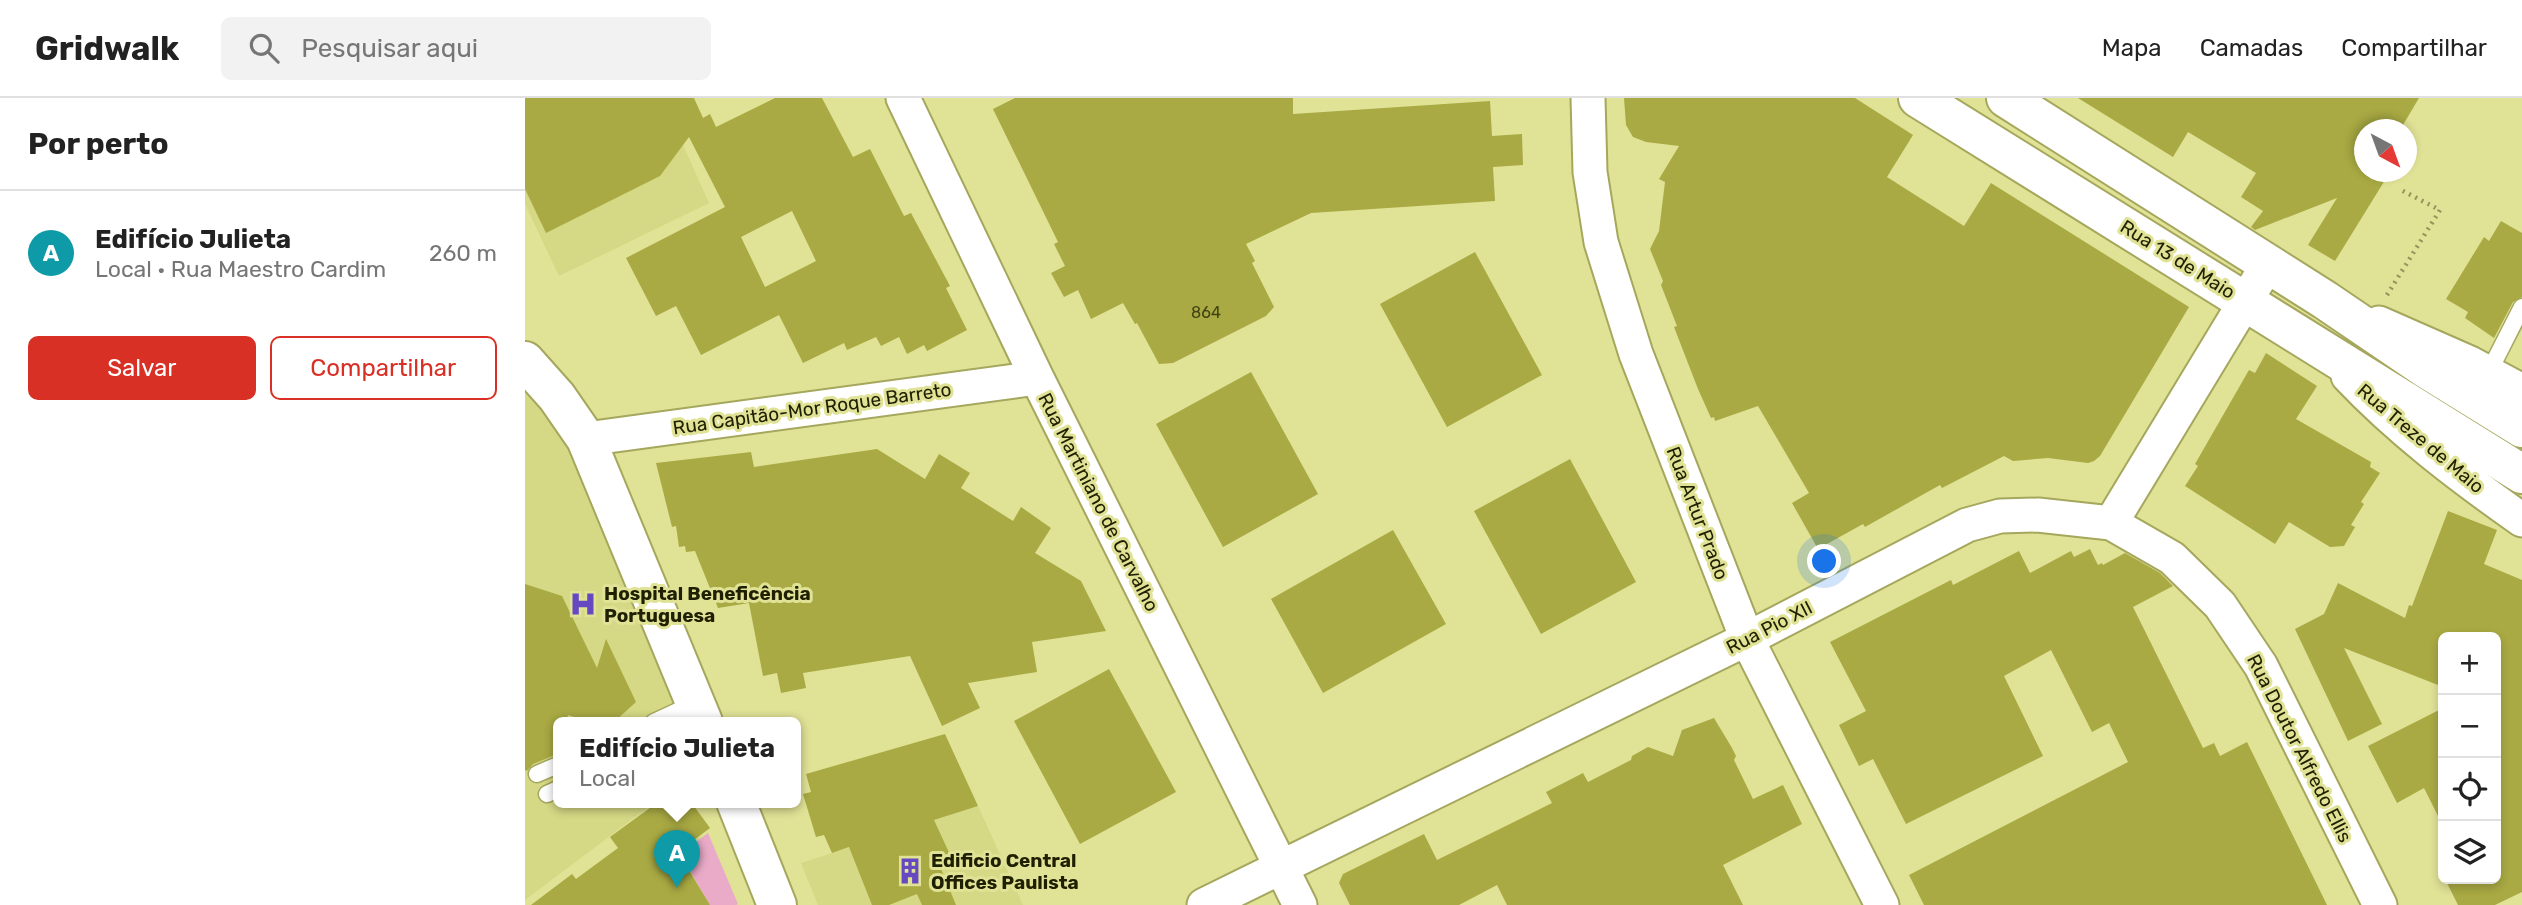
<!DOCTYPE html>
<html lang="pt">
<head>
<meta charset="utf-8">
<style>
  :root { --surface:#fff; --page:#f2f2f2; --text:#222; --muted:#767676; --line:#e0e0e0; --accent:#d93025 }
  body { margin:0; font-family:Rubik,sans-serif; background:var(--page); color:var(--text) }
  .controls { position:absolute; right:21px; bottom:21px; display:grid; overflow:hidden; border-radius:10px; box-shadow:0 4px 10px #0003 }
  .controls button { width:63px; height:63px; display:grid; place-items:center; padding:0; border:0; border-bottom:2px solid var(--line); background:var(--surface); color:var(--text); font:35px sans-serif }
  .compass { position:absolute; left:1829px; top:21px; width:63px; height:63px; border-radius:50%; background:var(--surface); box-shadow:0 4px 10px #0003; rotate:139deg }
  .you { position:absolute; left:1300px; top:464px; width:24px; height:24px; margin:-18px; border:5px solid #fff; border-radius:50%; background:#1a73e8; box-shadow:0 0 0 10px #1a73e833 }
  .badge { display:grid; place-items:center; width:46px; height:46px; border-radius:50%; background:var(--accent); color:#fff; font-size:23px; font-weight:700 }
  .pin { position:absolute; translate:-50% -58px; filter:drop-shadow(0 2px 4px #0008) }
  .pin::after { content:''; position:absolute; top:37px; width:24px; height:21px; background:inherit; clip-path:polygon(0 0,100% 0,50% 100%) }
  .popup { position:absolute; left:28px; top:619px; width:248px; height:91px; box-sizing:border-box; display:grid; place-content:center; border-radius:10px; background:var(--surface); filter:drop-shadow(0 2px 5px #0005); font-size:23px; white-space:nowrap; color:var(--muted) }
  .popup b { font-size:26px; color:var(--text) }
  .popup::after { content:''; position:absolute; left:50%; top:100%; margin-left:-14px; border:14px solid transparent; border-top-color:var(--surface) }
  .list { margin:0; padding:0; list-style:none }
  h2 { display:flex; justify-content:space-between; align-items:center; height:91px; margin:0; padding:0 28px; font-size:30px }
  h2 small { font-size:23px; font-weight:400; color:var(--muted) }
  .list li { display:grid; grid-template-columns:46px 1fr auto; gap:21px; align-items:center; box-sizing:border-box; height:126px; padding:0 28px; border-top:2px solid var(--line) }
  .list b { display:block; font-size:26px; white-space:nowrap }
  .list p { margin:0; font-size:23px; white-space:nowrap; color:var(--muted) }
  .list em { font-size:23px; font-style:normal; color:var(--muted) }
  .actions { display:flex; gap:14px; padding:21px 28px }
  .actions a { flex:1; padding:16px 0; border:2px solid var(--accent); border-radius:10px; text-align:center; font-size:24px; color:var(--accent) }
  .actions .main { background:var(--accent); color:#fff }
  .icon { flex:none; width:38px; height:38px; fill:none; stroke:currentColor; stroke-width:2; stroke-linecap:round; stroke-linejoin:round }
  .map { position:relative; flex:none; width:1997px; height:807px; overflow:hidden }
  header { display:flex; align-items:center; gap:42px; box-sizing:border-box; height:98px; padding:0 35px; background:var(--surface); border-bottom:2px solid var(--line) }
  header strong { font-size:33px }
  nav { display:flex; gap:38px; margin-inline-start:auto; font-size:24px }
  .search { width:490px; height:63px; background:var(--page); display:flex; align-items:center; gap:18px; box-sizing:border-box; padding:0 24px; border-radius:10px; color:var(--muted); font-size:26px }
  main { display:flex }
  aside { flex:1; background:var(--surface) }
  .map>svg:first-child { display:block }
  .built { fill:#d5d884 }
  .green { fill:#e9abc8 }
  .building { fill:#a9aa43; fill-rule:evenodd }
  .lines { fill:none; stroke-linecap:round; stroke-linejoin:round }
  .lane-casing { stroke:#a5a75d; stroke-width:19 }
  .street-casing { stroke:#a5a75d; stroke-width:37 }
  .secondary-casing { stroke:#a5a75d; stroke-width:42 }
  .path { stroke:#94955b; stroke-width:4.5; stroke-dasharray:2 5; stroke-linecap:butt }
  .lane { stroke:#fff; stroke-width:16 }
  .street { stroke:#fff; stroke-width:33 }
  .secondary { stroke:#fff; stroke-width:38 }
  .labels { text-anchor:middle; stroke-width:6; stroke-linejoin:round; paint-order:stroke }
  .number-label { font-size:16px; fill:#424212 }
  .street-label { font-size:19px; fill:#1f1f01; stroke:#e0e296 }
  .poi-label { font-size:19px; font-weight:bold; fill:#1f1f01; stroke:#e0e296; text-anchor:start }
</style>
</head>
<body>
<header>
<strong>Gridwalk</strong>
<div class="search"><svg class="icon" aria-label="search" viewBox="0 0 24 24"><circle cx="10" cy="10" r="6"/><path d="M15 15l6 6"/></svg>Pesquisar aqui</div>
<nav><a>Mapa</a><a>Camadas</a><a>Compartilhar</a></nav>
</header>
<main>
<aside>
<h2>Por perto<small></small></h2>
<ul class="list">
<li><span class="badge" style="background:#0f9aa8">A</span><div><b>Edifício Julieta</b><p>Local · Rua Maestro Cardim</p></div><em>260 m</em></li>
</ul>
<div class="actions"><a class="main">Salvar</a><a>Compartilhar</a></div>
</aside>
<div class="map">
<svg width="1997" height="807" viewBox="0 0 1997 807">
  <rect width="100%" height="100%" fill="#e0e296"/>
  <path class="built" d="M0 0H137L184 105 34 178 0 106Z
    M0 290 28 325 70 388 164 624H33V704H130L0 802Z
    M453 708 498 807H293L276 765Z"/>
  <path class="green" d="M183 735 213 806 211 807H185L155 756Z"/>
  <path class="building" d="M0 0H169L178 20 185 16 191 29 250 0H297L328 59 345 51 379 118 386 115 425 188 421 190 442 232 402 253 399 247 382 256 374 239 356 248 351 239 322 252 319 245 278 265 254 217 176 257 151 208 131 218 101 160 200 109 164 39 135 78 21 135 0 91ZM267 113 291 163 240 189 216 139Z
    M490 0H768V16L965 3 967 38 997 36 998 67 968 69 970 103 786 115 721 146 730 163 727 165 749 209 741 218 648 265 634 266 612 225 610 226 598 205 566 221 553 192 539 199 526 175 540 168 529 146 533 144 468 11Z
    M1099 0H1330L1388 37 1362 79 1439 128 1466 85 1664 209 1575 358 1569 363 1563 365 1523 360 1488 363 1479 358 1417 390 1415 387 1340 429 1338 426 1293 451 1267 405 1284 395 1233 308 1190 323 1189 319 1186 320 1173 291 1149 229 1152 228 1136 187 1138 183 1125 151 1134 133 1140 84 1134 81 1154 48 1121 44 1108 39 1101 27Z
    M1553 0H1894L1875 32H1839V74H1865L1810 163 1783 147 1812 100 1730 132 1726 129 1738 113 1716 99 1731 75 1663 34 1648 59Z
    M1976 123 1997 135V199L1988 204 1969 240 1940 220 1943 214 1921 201 1959 139 1964 143Z
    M950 154 1017 277 922 329 855 206Z
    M1741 255 1792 288 1771 321 1846 364 1845 369 1855 375 1836 404 1839 406 1826 427 1830 429 1819 448 1805 449 1764 424 1750 446 1660 388 1673 368 1670 366 1724 272 1730 275Z
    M726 274 793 396 698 449 631 326Z
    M352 351 400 381 414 356 445 375 436 390 488 423 496 409 526 430 510 455 556 483 581 533 507 544 512 574 443 585 455 610 417 628 385 558 278 575 281 590 256 595 252 575 238 578 224 505 193 510 170 453 161 454 160 448 154 449 151 428 147 429 131 365 226 354 229 369Z
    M1045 361 1111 484 1016 536 949 413Z
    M1923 413 1972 432 1959 466 1997 482V794L1970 807H1933L1920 781H1971V539H1918V589L1819 550 1857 626 1823 643 1770 531 1799 516 1813 485 1880 520 1884 507 1887 508Z
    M868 432 921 526 798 595 746 501Z
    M1565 451 1573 467 1577 465 1578 467 1600 455 1635 475 1648 488 1608 509 1678 650 1689 645 1695 658 1722 644 1802 807H1399L1384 777 1603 664 1584 625 1567 634 1526 552 1479 578 1518 658 1381 726 1348 661 1334 668 1314 627 1341 613 1305 544 1426 482 1428 487 1494 453 1505 475 1546 453 1549 459Z
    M0 486 37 498 72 570 81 541 111 604 89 624H65L43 617 41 624H33V648L30 657 8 666 2 673 0 672Z
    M584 571 651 694 555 746 489 623Z
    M1918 610V728L1899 690 1872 705 1843 648Z
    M1189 620 1207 650 1211 658 1209 662 1228 701 1258 687 1277 726 1198 767 1218 807H982L972 787 934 807H825L814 785 818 776 899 736 912 762 1027 705 1021 694 1058 675 1063 684 1106 662 1107 658 1123 649 1148 658 1157 632Z
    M420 636 453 708 409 722 427 761 414 766 431 807H397L392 796 364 807H347L324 749 307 755 299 737 291 739 278 696 286 694 281 676Z
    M133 704H166L185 730 153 754 185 807H6L47 776 51 781 93 750 85 739Z"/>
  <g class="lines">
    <g class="lane-casing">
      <path id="lane" d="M1970 262 1997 209
        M129 624 170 605
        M12 676 33 667
        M22 696 33 691"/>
    </g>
    <g class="street-casing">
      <path id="street" d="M378 0 512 280 775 807
        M1063 0 1065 74 1076 144 1111 256 1222 541 1357 807
        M1854 225 1945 265 1997 293
        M1823 278C1874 332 1936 379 1997 422
        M61 341 512 280
        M1586 425 1647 460 1695 507 1736 568 1855 807
        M679 807 1222 541 1442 427 1475 418 1513 417 1586 425 1743 166"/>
    </g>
    <g class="secondary-casing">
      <path id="secondary" d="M1393 0 1997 376
        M1481 0 1800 202 1900 270 1997 330
        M0 263 32 299 61 341 178 624
        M211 704 252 807"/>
    </g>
    <path class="path" d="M1862 197 1915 112 1876 92"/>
    <use href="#lane" class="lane"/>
    <use href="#street" class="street"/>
    <use href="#secondary" class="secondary"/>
  </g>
  <defs>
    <g id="hospital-bare" transform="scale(2.1)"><path d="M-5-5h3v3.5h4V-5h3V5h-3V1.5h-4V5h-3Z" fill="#6648c1" stroke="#e0e296" stroke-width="2.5" paint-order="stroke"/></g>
    <g id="building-bare" transform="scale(2.1)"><path d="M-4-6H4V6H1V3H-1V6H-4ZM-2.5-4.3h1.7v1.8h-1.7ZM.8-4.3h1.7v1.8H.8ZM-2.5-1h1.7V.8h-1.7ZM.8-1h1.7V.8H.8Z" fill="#6648c1" stroke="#e0e296" stroke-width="2.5" paint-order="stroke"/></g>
  </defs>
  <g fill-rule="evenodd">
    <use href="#hospital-bare" x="58" y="506"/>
    <use href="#building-bare" x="385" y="773"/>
  </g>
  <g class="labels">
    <g class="number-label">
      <text x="681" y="220">864</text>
    </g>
    <g class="street-label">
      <text transform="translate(1653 161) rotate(32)" y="7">Rua 13 de Maio</text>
      <text transform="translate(287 310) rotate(-8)" y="7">Rua Capitão-Mor Roque Barreto</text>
      <text transform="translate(1896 340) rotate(40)" y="7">Rua Treze de Maio</text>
      <text transform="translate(574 404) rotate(63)" y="7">Rua Martiniano de Carvalho</text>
      <text transform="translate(1173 415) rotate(69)" y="7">Rua Artur Prado</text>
      <text transform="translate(1244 529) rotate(-27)" y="7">Rua Pio XII</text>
      <text transform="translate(1775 650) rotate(63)" y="7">Rua Doutor Alfredo Ellis</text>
    </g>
    <g class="poi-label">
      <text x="79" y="502">Hospital Beneficência<tspan x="79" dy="22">Portuguesa</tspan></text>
      <text x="406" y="769">Edificio Central<tspan x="406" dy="22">Offices Paulista</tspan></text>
    </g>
  </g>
</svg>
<div class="controls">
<button>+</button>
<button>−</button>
<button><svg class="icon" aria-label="locate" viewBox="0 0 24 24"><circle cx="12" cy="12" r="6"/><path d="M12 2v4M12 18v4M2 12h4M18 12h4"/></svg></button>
<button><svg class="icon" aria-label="layers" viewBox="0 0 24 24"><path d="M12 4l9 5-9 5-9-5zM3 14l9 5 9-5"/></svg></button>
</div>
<svg class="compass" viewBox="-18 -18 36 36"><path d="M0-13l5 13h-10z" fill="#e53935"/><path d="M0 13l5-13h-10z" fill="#767676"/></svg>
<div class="you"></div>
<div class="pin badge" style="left:152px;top:790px;background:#0f9aa8">A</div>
<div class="popup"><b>Edifício Julieta</b>Local</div>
</div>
</main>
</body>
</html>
